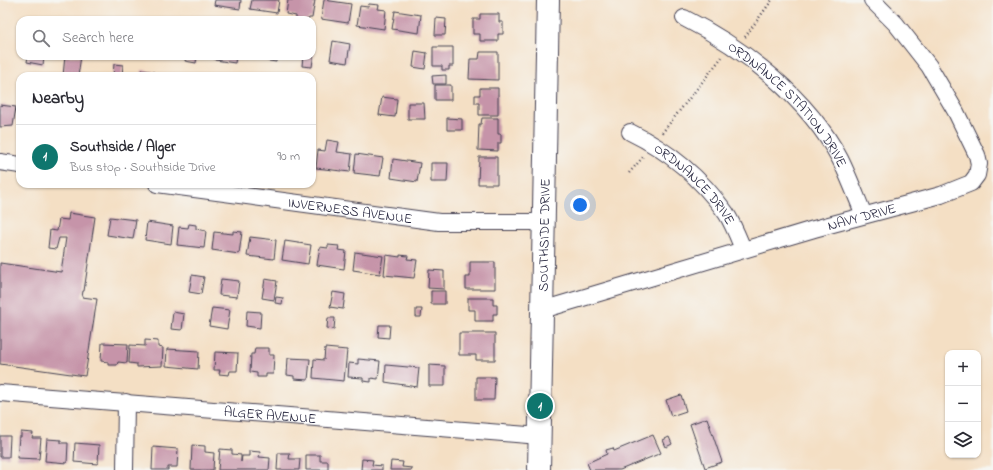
<!DOCTYPE html>
<html lang="en">
<head>
<meta charset="utf-8">
<style>
  :root { --surface:#fff; --page:#f7f7f7; --text:#2b2b33; --muted:#7c7c81; --line:#e1e1e2; --accent:#0f766e }
  body { margin:0; font-family:"Indie Flower",sans-serif; background:var(--page); color:var(--text) }
  .controls { position:absolute; right:12px; bottom:12px; display:grid; overflow:hidden; border-radius:8px; box-shadow:0 1px 3px #0004 }
  .controls button { width:36px; height:36px; display:grid; place-items:center; padding:0; border:0; border-bottom:1px solid var(--line); background:var(--surface); color:var(--text); font:20px sans-serif }
  .you { position:absolute; left:580px; top:205px; width:14px; height:14px; margin:-10px; border:3px solid #fff; border-radius:50%; background:#1a73e8; box-shadow:0 0 0 6px #1a73e833 }
  .badge { display:grid; place-items:center; width:26px; height:26px; border-radius:50%; background:var(--accent); color:#fff; font-size:13px; font-weight:700 }
  .pin { position:absolute; translate:-50% -50%; border:2px solid #fff; box-shadow:0 1px 4px #0006 }
  .list { margin:0; padding:0; list-style:none }
  h2 { display:flex; justify-content:space-between; align-items:center; height:52px; margin:0; padding:0 16px; font-size:17px }
  h2 small { font-size:13px; font-weight:400; color:var(--muted) }
  .list li { display:grid; grid-template-columns:26px 1fr auto; gap:12px; align-items:center; box-sizing:border-box; height:64px; padding:0 16px; border-top:1px solid var(--line) }
  .list b { display:block; font-size:15px; white-space:nowrap }
  .list p { margin:0; font-size:13px; white-space:nowrap; color:var(--muted) }
  .list em { font-size:13px; font-style:normal; color:var(--muted) }
  .icon { flex:none; width:22px; height:22px; fill:none; stroke:currentColor; stroke-width:2; stroke-linecap:round; stroke-linejoin:round }
  .map { position:relative; flex:none; width:993px; height:470px; overflow:hidden }
  .search { position:absolute; background:var(--surface); box-shadow:0 1px 3px #0004; left:16px; top:16px; width:300px; height:44px; display:flex; align-items:center; gap:10px; box-sizing:border-box; padding:0 14px; border-radius:12px; color:var(--muted); font-size:15px }
  .panel { position:absolute; background:var(--surface); box-shadow:0 1px 3px #0004; left:16px; top:72px; width:300px; height:116px; border-radius:12px }
  .map>svg:first-child { display:block }
  .building { fill:#c694a9 }
  .lines { fill:none; stroke-linecap:round; stroke-linejoin:round }
  .street-casing { stroke:#423e50; stroke-width:18 }
  .secondary-casing { stroke:#423e50; stroke-width:24 }
  .path { stroke:#423e50; stroke-width:2.5; stroke-dasharray:1 3; stroke-linecap:butt }
  .street { stroke:#fff; stroke-width:16 }
  .secondary { stroke:#fff; stroke-width:22 }
  .labels { text-anchor:middle; stroke-width:3; stroke-linejoin:round; paint-order:stroke }
  .street-label { font-size:14px; fill:#22223b; stroke:#f6f6f2 }
</style>
</head>
<body>
<div class="map">
<svg width="993" height="470" viewBox="0 0 993 470">
  <rect width="100%" height="100%" fill="#f6f6f2"/>
  <filter id="ink" filterUnits="userSpaceOnUse"><feTurbulence type="fractalNoise" baseFrequency=".025" numOctaves="2"/><feDisplacementMap in="SourceGraphic" scale="8" xChannelSelector="R" yChannelSelector="G"/><feConvolveMatrix kernelMatrix="1 2 1 2 8 2 1 2 1" color-interpolation-filters="sRGB"/></filter>
  <filter id="wash" filterUnits="userSpaceOnUse"><feTurbulence type="fractalNoise" baseFrequency=".012" numOctaves="4" result="noise"/><feDisplacementMap in="SourceGraphic" scale="16" xChannelSelector="R" yChannelSelector="G"/><feGaussianBlur stdDeviation="0.9" result="paint"/><feColorMatrix in="noise" values="0 0 0 0 0 0 0 0 0 0 0 0 0 0 0 0 0 1.4 0 .05"/><feComposite in="paint" operator="in"/></filter>
  <g filter="url(#wash)">
    <rect width="100%" height="100%" fill="#f4dfc4"/>
    <g id="blocks">
      <path class="building" d="M215 0H241L240 9 214 5Z
        M252 0H279L277 13 250 9Z
        M288 0H315L312 18H309L308 20H296V16L286 14Z
        M324 0 351 4 348 23 321 19Z
        M369 4 379 5 378 9 386 10 384 29 357 25 360 6 368 7Z
        M395 11 421 15 419 33 392 29Z
        M480 14H499V22H503V34H498V41H480V34H473V19H480Z
        M436 18 446 19 445 35H435Z
        M333 41 350 44 347 63 330 60Z
        M433 47H453V66H449V70H442V66H433Z
        M415 51 427 53 425 69 413 67Z
        M312 52H314L312 67 302 66 303 56H312Z
        M480 52H498V80L469 79 470 59H479Z
        M28 56H44L43 65 27 62Z
        M65 56H81L78 76H63Z
        M186 56H197L196 63 185 61Z
        M215 56H236L235 63 215 60Z
        M264 56H277L276 62 263 60Z
        M114 64 123 65 122 76H113Z
        M142 70 154 72 153 76H141Z
        M446 75V84H433L432 76Z
        M435 85H451V100H435Z
        M480 88H498V115H479V103H475V95H480Z
        M382 97 397 99 395 117 379 115Z
        M408 103H424L425 119H408Z
        M0 105 16 107 13 126 0 127Z
        M447 118 462 119V130H447Z
        M482 118H498V134H501V143H498V151L478 150 479 124H481Z
        M327 140 339 142 337 152 352 154 350 172 316 168 318 150 325 151Z
        M356 154 383 158 380 176 354 173Z
        M479 157H497V184H478Z
        M393 159 420 163 417 182 391 178Z
        M431 163H448L447 182H431Z
        M69 213 95 217 84 291H83L82 297 97 299 85 376 0 364V263L61 272 66 238H59L56 249 48 248 50 230 57 231 59 219 68 220Z
        M110 217 136 220 133 239 107 235Z
        M147 222 173 226 171 244 145 240Z
        M189 224 196 225V229L206 231 204 248 177 245 179 227 188 228Z
        M233 231 242 232 239 254 212 250 214 232 233 234Z
        M250 237 276 240 274 259 247 256Z
        M285 241 311 245 308 264 282 260Z
        M328 245 339 246 338 250 346 251 344 269 317 265 320 247 328 248Z
        M355 252 383 256 380 274 353 270Z
        M386 255 400 257V255L408 256 407 259 417 260 414 278 384 275Z
        M470 262H495V289H466V277H470Z
        M429 270 444 271V289L428 288Z
        M192 275 204 277 201 294 189 292Z
        M221 279 239 281 237 297 219 295Z
        M265 279 277 281 274 300 262 298Z
        M431 291H445V304H431Z
        M333 292 345 294 343 309 330 307Z
        M276 297 283 298 282 304 275 303Z
        M468 298H493V305H497V314H493V321H475V310H468Z
        M212 308 230 310 227 329 209 326Z
        M416 309H422L421 317H416Z
        M247 311 261 312 260 328 246 326Z
        M173 312 184 314 182 330 171 329Z
        M328 318H335L334 329 327 328Z
        M379 325H390L389 338 378 337Z
        M459 333H495V360H476V355H459Z
        M145 340 158 341V347L163 348 162 366 137 367V364L129 363 130 345 145 346Z
        M102 343 128 344 127 363 118 362 117 365H108V362L101 361Z
        M255 348H269V355H274L273 374H266V377H257V373L250 372 251 354H254Z
        M325 348 347 350 344 381 313 378 314 359 324 360Z
        M167 349 199 351 198 369 166 366Z
        M215 352 238 353 237 371H230L229 375 219 374 220 370H214Z
        M288 358 310 359 308 380 294 379V376L287 375Z
        M358 359 380 361 378 379 371 378V382L363 381V378L348 377 349 363 358 364Z
        M386 365 419 368 417 387 385 382Z
        M429 365 445 366V386H429Z
        M476 377H495L494 400H476Z
        M681 395 686 411 671 416 666 400Z
        M707 418 722 462 705 468 690 424Z
        M21 432 33 433 32 438H41L39 459 17 458 19 437H21Z
        M653 435 661 453 620 470H590L587 463 607 454 606 450 613 448 614 451Z
        M0 436H10L9 457H0Z
        M669 437 672 444 666 447 663 440Z
        M47 439 61 440V443H68L67 463 45 461Z
        M75 443 99 445 98 464 74 462Z
        M192 445 205 446V452L214 453 213 470H191Z
        M153 447 178 449 177 467H168V470H152Z
        M220 449 232 450V454L241 455V462L242 456H249V451L260 452 259 457 270 458 269 470H218Z
        M278 453H290L289 459H300L299 470H277Z
        M306 455H320V461H328V470H306Z
        M362 459 373 460 372 465 382 466V470H361Z
        M391 461 403 462 402 467 412 468V470H390Z"/>
    </g>
  </g>
  <g filter="url(#ink)">
    <use href="#blocks" fill-opacity="0" stroke="#423e50" stroke-width="1"/>
    <g class="lines">
      <g class="street-casing">
        <g id="street">
          <path id="s1" d="M684 18C744 48 808 98 840 159 849 177 856 196 864 215"/>
          <path id="s2" d="M630 132C669 151 701 178 726 213 733 224 738 237 743 249"/>
          <path d="M0 162 20 165"/>
          <path id="s3" d="M157 184 439 222H544"/>
          <path id="s4" d="M542 310 814 229 941 195 971 183 977 175 979 164 977 155 956 112 929 66 896 24 872 0"/>
          <path id="s5" d="M0 393 540 436"/>
          <path d="M125 470 126 402"/>
        </g>
      </g>
      <g class="secondary-casing">
        <g id="secondary">
          <path id="s6" d="M539 470 548 0"/>
        </g>
      </g>
      <path class="path" d="M745 37 772 0
        M662 133 722 57
        M629 173 644 156"/>
      <use href="#street" class="street"/>
      <use href="#secondary" class="secondary"/>
    </g>
  </g>
  <g class="labels">
    <g class="street-label">
      <text dy="5" stroke="none"><textPath href="#s1" startOffset="137">ORDNANCE STATION DRIVE</textPath></text>
      <text dy="5" stroke="none"><textPath href="#s2" startOffset="84">ORDNANCE DRIVE</textPath></text>
      <text dy="5" stroke="none"><textPath href="#s3" startOffset="195">INVERNESS AVENUE</textPath></text>
      <text dy="5" stroke="none"><textPath href="#s4" startOffset="333">NAVY DRIVE</textPath></text>
      <text dy="5" stroke="none"><textPath href="#s6" startOffset="235">SOUTHSIDE DRIVE</textPath></text>
      <text dy="5" stroke="none"><textPath href="#s5" startOffset="271">ALGER AVENUE</textPath></text>
    </g>
  </g>
</svg>
<div class="controls">
<button>+</button>
<button>−</button>
<button><svg class="icon" aria-label="layers" viewBox="0 0 24 24"><path d="M12 4l9 5-9 5-9-5zM3 14l9 5 9-5"/></svg></button>
</div>
<div class="you"></div>
<div class="pin badge" style="left:540px;top:406px">1</div>
<div class="search"><svg class="icon" aria-label="search" viewBox="0 0 24 24"><circle cx="10" cy="10" r="6"/><path d="M15 15l6 6"/></svg>Search here</div>
<section class="panel">
<h2>Nearby<small></small></h2>
<ul class="list">
<li><span class="badge">1</span><div><b>Southside / Alger</b><p>Bus stop · Southside Drive</p></div><em>90 m</em></li>
</ul>
</section>
</div>
</body>
</html>
